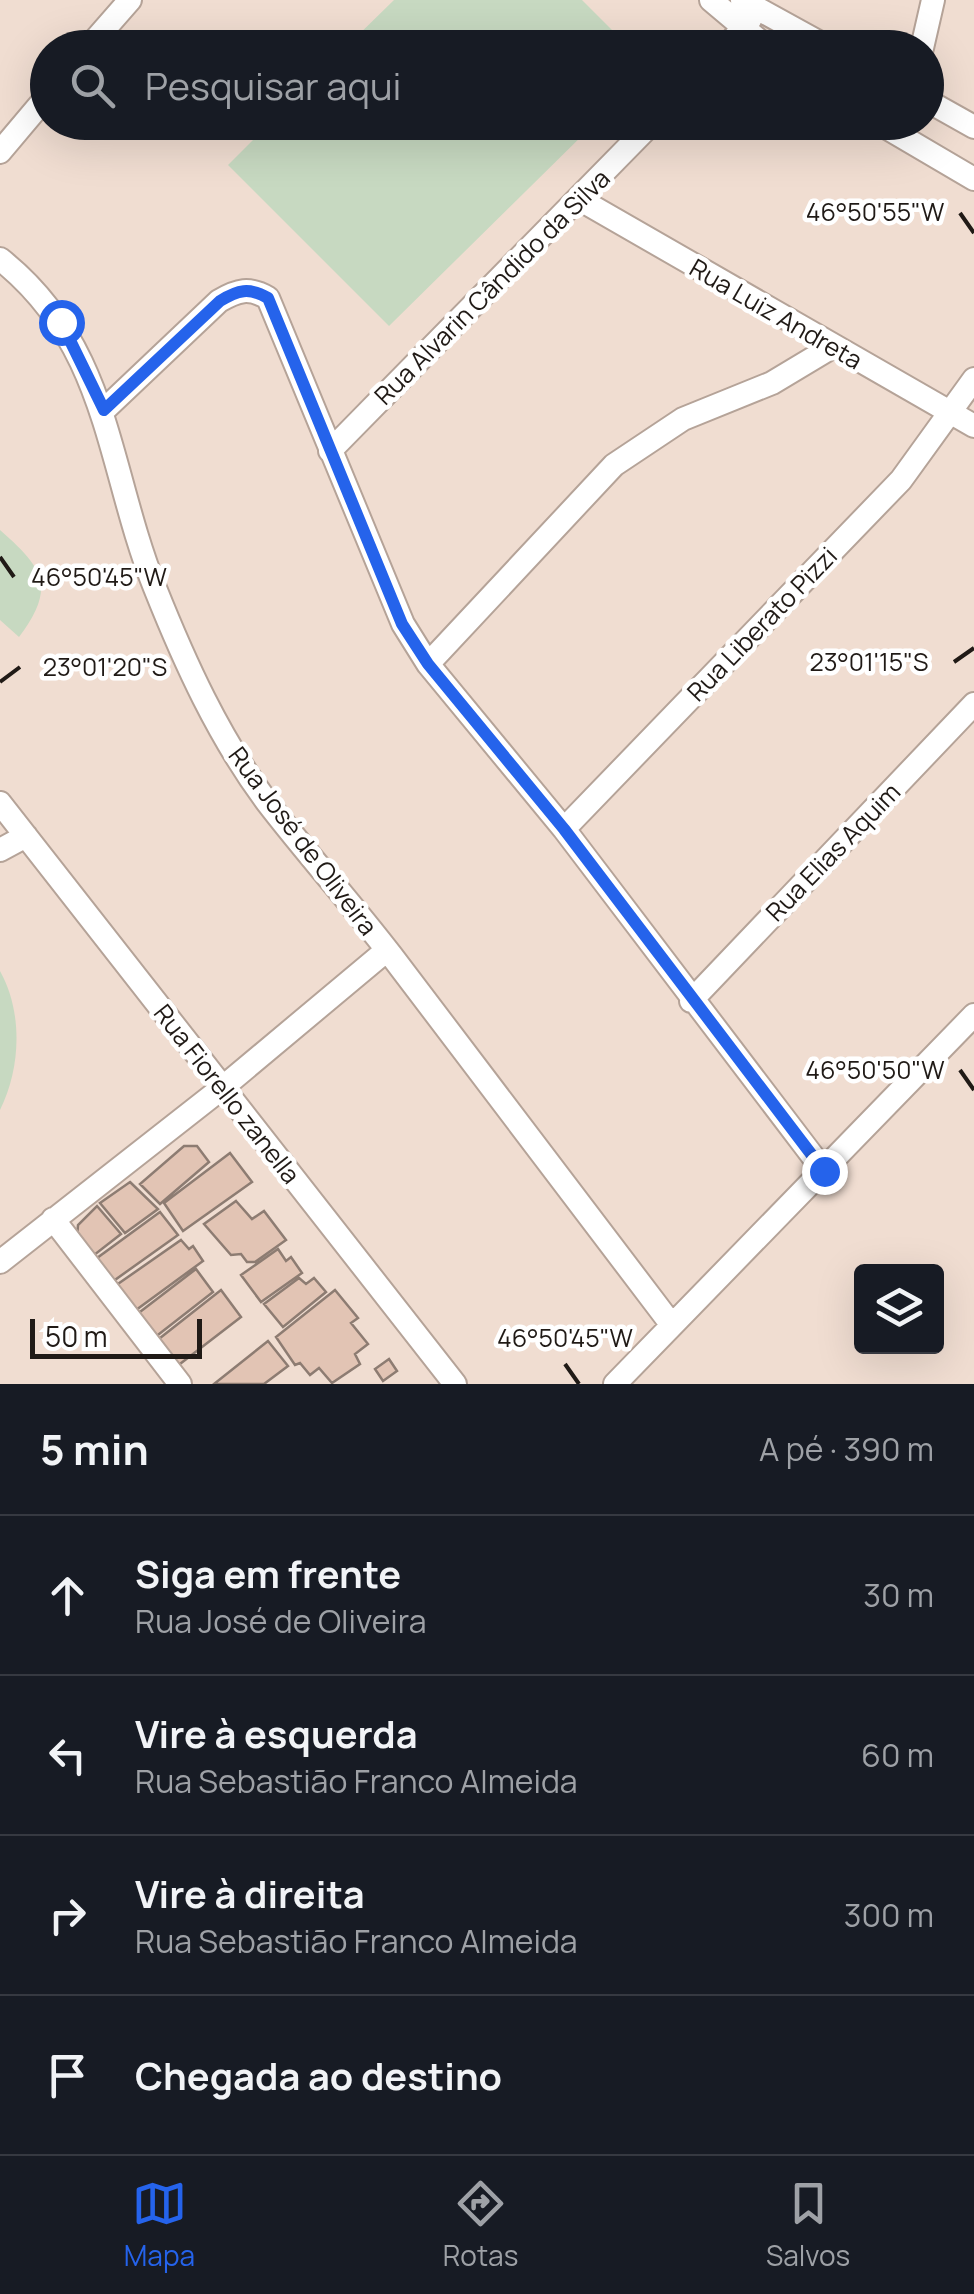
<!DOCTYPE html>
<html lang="pt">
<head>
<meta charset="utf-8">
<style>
  :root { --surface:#171b24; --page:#20242c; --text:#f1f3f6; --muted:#9ea1a6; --line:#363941; --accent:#2563eb }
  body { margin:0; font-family:Manrope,sans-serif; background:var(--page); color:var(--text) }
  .controls { position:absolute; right:30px; bottom:30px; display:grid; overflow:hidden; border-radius:10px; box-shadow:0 10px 40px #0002 }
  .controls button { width:90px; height:90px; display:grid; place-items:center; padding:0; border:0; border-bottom:2px solid var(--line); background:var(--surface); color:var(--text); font:50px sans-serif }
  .scale { position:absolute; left:30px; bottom:25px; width:172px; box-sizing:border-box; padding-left:10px; border:5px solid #201a16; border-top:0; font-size:28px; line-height:35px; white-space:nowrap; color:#201a16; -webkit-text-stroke:8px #fff; paint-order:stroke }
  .stop { position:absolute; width:30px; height:30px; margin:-22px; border:8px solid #2563eb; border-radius:50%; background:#fff }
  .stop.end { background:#2563eb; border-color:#fff; box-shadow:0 2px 10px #0008 }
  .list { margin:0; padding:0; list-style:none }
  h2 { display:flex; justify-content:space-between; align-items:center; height:130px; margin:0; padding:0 40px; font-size:42px }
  h2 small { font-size:32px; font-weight:400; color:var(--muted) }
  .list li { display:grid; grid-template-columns:65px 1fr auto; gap:30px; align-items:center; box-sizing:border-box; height:160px; padding:0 40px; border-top:2px solid var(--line) }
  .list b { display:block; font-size:38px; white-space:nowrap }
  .list p { margin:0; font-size:32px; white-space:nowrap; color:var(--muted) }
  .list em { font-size:32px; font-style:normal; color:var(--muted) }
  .icon { flex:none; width:55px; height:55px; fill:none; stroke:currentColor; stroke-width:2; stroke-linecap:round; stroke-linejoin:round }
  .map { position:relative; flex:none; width:974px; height:1384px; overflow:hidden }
  .search { position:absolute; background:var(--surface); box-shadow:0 10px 40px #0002; left:30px; right:30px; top:30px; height:110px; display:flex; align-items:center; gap:25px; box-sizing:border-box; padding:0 35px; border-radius:55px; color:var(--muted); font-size:38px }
  .sheet { height:770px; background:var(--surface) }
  nav { display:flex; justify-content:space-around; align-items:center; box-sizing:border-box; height:140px; border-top:2px solid var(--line); background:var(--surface); font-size:28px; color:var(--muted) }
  nav a { display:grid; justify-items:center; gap:5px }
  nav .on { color:var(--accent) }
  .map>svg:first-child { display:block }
  .green { fill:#c7d9c1 }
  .building { fill:#e2c4b4; stroke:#8d7c72; stroke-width:2.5 }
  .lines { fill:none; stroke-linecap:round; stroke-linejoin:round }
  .minor-casing { stroke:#b5a398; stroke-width:26 }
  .minor { stroke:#fff; stroke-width:22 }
  .route { stroke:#2563eb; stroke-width:12 }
  .ticks { fill:none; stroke:#201a16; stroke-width:4 }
  .labels { text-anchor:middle; stroke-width:9; stroke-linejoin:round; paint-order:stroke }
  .street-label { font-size:25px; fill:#201a16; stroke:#fff }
  .ticks-label { font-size:25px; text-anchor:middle; fill:#201a16; stroke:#fff; stroke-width:9; stroke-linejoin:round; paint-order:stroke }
</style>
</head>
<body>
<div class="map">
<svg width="974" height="1384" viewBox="0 0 974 1384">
  <rect width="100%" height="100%" fill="#f0ddd1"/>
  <path class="green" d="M394 0H582L629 47H346Z
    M271 122H595V123L389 326 228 165Z
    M0 530C43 568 57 586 19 637L0 620Z
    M0 971C23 1012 21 1068 0 1110Z"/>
  <path class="building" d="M184 1146H197L209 1162 160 1204 140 1184Z
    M230 1153 252 1182 183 1231 164 1203Z
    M130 1182 158 1209 125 1233 100 1203Z
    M236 1201 252 1219 264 1211 286 1240 255 1262H247L241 1254 231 1255 204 1224Z
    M97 1206 121 1234 89 1259 77 1238 78 1225Z
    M160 1212 178 1235 112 1282 93 1261Z
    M181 1240 189 1249 193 1246 203 1261 136 1310 115 1286Z
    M278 1249 286 1261 291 1257 302 1273 261 1302 241 1275Z
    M196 1269 213 1292 154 1338 136 1315Z
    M299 1278 306 1284 314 1278 326 1292 283 1327 264 1304Z
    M221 1290 241 1317 176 1367 155 1342Z
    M335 1290 358 1318 351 1323 368 1344 355 1354 360 1364 332 1383 319 1368 310 1375 300 1363 295 1365 276 1337Z
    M268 1341 288 1366 264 1384H214Z
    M389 1359 397 1371 383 1381 375 1369Z"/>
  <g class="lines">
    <g class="minor-casing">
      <path id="minor" d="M711 0 768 48
        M742 0 829 48
        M88 48 130 0
        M725 48 750 20
        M922 48 933 0
        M926 100 974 127
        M877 122 974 179
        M0 152 48 95
        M579 199 974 426
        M0 259C110 346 107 468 155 588 185 663 218 736 267 802 307 854 351 903 391 955 485 1078 578 1201 671 1324
        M104 410 219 301C238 290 249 287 268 298L403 624 428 664 564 829 824 1171
        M330 451 653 122
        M428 664 614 465 683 419 772 383 832 347
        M0 803 455 1384
        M564 829 901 480 974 379
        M0 850 26 836
        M691 1001 974 704
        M53 1219 180 1384
        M0 1262 222 1088 387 950
        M615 1384 974 1015"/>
    </g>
    <use href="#minor" class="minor"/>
  </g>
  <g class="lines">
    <path class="route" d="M61 322 104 410 220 301C238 290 249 287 268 298L402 624 428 664 564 829 824 1171"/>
  </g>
  <path class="ticks" d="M960 213 974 233M0 557 14 577M954 662 974 648M0 682 20 667M960 1070 974 1090M565 1364 579 1384"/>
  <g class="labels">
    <g class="street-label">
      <text transform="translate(492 287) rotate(-45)" y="9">Rua Alvarin Cândido da Silva</text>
      <text transform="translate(776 314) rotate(30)" y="9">Rua Luiz Andreta</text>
      <text transform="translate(762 624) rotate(-46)" y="9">Rua Liberato Pizzi</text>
      <text transform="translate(303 841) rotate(53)" y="9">Rua José de Oliveira</text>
      <text transform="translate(833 852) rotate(-46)" y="9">Rua Elias Aquim</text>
      <text transform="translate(227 1094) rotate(52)" y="9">Rua Fiorello zanella</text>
    </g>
  </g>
  <g class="ticks-label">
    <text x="875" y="221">46°50'55"W</text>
    <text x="99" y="586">46°50'45"W</text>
    <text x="869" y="671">23°01'15"S</text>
    <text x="105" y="676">23°01'20"S</text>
    <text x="875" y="1079">46°50'50"W</text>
    <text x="565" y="1347">46°50'45"W</text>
  </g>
</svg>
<div class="controls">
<button><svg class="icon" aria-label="layers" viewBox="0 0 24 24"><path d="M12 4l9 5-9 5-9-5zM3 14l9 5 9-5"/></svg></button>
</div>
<div class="scale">50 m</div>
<div class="stop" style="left:61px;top:322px"></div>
<div class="stop end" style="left:824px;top:1171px"></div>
<div class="search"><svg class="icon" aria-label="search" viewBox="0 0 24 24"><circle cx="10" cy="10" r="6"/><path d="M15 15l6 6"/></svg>Pesquisar aqui</div>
</div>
<section class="sheet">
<h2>5 min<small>A pé · 390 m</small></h2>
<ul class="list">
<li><svg class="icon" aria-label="ahead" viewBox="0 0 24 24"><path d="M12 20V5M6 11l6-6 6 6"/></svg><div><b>Siga em frente</b><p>Rua José de Oliveira</p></div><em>30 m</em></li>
<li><svg class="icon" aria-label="left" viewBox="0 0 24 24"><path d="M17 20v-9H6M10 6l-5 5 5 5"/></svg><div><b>Vire à esquerda</b><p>Rua Sebastião Franco Almeida</p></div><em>60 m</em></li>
<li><svg class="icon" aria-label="right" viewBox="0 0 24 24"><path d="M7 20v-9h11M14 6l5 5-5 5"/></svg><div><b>Vire à direita</b><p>Rua Sebastião Franco Almeida</p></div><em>300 m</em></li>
<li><svg class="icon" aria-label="arrive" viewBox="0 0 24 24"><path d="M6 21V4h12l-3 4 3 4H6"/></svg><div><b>Chegada ao destino</b></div></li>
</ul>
</section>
<nav>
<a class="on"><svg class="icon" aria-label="map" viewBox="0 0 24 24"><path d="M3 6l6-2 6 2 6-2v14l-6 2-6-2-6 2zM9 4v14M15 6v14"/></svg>Mapa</a>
<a><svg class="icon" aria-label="directions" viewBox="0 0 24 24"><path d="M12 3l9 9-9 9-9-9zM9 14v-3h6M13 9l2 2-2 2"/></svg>Rotas</a>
<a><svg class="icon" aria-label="saved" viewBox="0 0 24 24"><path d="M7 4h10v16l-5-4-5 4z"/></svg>Salvos</a>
</nav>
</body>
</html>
